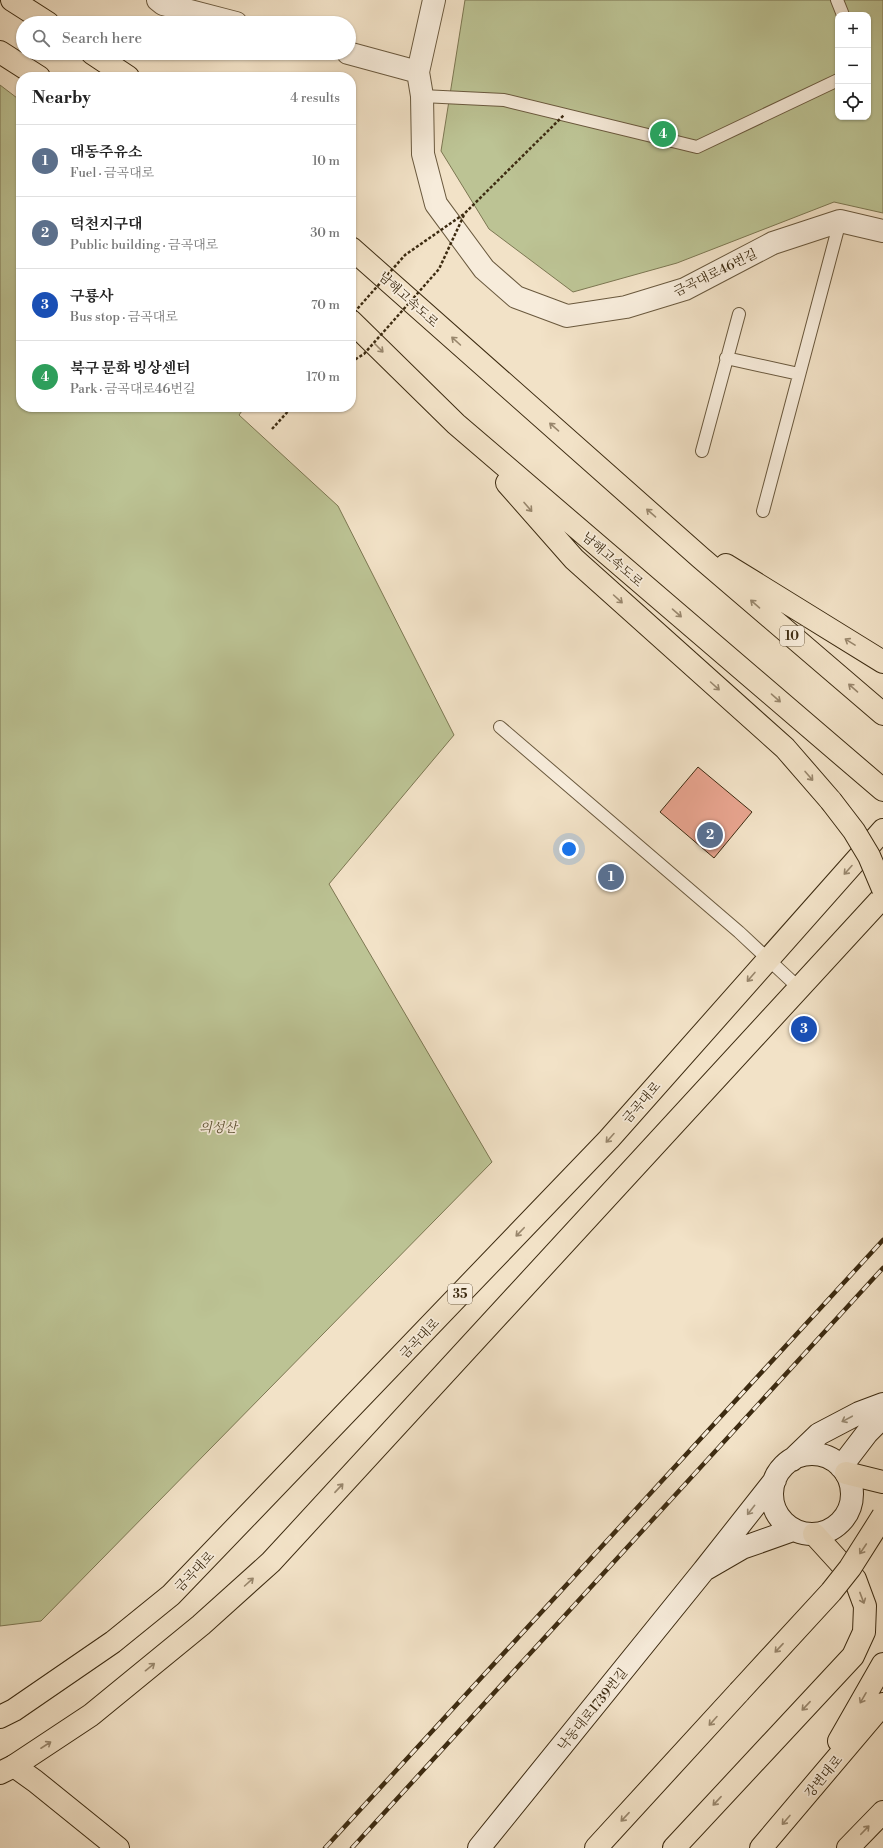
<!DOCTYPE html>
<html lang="en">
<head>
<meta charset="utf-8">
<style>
  :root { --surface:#fff; --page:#f2f2f2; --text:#222; --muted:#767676; --line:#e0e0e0; --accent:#db2777 }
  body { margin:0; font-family:"Libre Bodoni","Noto Serif KR",serif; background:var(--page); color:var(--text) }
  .controls { position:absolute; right:12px; top:12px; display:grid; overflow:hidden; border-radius:8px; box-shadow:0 1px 3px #0004 }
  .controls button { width:36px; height:36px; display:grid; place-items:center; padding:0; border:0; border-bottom:1px solid var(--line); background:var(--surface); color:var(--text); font:20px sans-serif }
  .you { position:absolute; left:569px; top:849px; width:14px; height:14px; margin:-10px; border:3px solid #fff; border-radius:50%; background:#1a73e8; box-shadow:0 0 0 6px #1a73e833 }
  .badge { display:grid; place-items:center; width:26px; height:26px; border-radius:50%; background:var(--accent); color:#fff; font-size:13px; font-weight:700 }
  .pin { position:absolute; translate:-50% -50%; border:2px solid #fff; box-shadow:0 1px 4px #0006 }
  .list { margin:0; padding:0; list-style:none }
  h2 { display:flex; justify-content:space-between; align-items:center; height:52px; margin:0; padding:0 16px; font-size:17px }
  h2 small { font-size:13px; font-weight:400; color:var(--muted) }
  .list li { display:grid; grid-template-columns:26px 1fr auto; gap:12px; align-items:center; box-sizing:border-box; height:72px; padding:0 16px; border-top:1px solid var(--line) }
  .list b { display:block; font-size:15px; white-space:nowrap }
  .list p { margin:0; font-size:13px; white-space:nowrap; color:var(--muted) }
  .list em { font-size:13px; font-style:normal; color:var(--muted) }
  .icon { flex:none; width:22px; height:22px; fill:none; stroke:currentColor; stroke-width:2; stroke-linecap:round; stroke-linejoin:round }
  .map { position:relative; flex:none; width:883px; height:1848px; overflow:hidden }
  .search { position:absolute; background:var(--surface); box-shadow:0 1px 3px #0004; left:16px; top:16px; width:340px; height:44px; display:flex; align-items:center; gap:10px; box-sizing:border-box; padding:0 14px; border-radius:22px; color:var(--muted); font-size:15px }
  .panel { position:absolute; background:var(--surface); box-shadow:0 1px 3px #0004; left:16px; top:72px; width:340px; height:340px; border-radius:16px }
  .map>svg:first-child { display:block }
  .green { fill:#bcc394; stroke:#7c7752; fill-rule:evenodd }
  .building { fill:#e8a48f; stroke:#3d2b11 }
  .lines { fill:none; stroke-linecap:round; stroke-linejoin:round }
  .lane-casing { stroke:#6a593e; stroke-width:14 }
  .street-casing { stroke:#6a593e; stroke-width:24 }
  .secondary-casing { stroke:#3d2b11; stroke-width:24 }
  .primary-casing { stroke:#3d2b11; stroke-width:24 }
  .highway-casing { stroke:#3d2b11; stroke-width:24 }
  .path { stroke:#3d2b11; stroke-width:2.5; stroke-dasharray:3 2; stroke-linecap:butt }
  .lane { stroke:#f7ecdb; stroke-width:12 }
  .street { stroke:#f7ecdb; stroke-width:22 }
  .secondary { stroke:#f7ecdb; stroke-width:22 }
  .primary { stroke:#f2e2c7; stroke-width:22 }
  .highway { stroke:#f2e2c7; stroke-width:22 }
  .rail-casing { stroke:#3d2b11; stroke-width:4.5 }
  .rail { stroke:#f7ecdb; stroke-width:3; stroke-dasharray:9; stroke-linecap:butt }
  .highway-bridge-casing { stroke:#3d2b11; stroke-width:24; stroke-linecap:butt }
  .path-bridge { stroke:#3d2b11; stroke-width:2.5; stroke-dasharray:3 2; stroke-linecap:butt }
  .highway-bridge { stroke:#f2e2c7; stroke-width:22 }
  .oneway { stroke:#98866c }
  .oneway2 { stroke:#9a8c76 }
  .labels { text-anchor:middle; stroke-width:3.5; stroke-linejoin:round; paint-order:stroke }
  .shield { fill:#f7ecdb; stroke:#75654e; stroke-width:1 }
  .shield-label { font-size:12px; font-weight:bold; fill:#3d2b11 }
  .street-label { font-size:13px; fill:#3d2b11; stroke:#f7ecdb }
  .park-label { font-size:13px; font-style:italic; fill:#5d5132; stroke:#f7ecdb }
</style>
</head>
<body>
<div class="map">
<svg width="883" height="1848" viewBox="0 0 883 1848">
  <rect width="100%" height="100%" fill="#f2e2c7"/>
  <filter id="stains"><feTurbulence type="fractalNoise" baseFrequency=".005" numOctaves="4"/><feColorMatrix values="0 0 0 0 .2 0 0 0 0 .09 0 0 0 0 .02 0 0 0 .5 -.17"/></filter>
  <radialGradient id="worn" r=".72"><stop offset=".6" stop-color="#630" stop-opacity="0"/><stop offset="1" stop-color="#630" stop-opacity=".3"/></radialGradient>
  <path class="green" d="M465 0H883V213L834 202 677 263 573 292 489 229 441 151ZM838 15H868V117H838Z
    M0 85 21 101V407H245L239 415 338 506 454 735 329 884 492 1162 41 1621 0 1626Z"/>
  <path class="building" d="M698 767 752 812 714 858 660 812Z"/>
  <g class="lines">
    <g class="lane-casing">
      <path id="lane" d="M837 0 843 15
        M422 96 504 100 697 147 838 80
        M726 358 799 374
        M702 451 739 314
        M763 511 840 221
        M500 727 739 932 799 988"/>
    </g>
    <g class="street-casing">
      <path id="street" d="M158 0 163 4 236 23
        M434 0 418 72 422 96 423 154 436 204 484 269 516 297 567 316 626 307 685 289 773 243 840 221 883 231
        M348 53 418 72"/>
    </g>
    <g class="secondary-casing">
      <path id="secondary" d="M772 1494a40 40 0 1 1 80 0a40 40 0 1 1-80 0Z
        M792 1460 819 1434 859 1413 883 1404
        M841 1467 867 1433 883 1417
        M775 1480 704 1570 742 1548 793 1530
        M479 1848 704 1570"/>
    </g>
    <g class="primary-casing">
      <path id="primary" d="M0 1717 14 1710 113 1642 171 1595 609 1139 883 830
        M0 1773 14 1766 91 1715 201 1625 271 1562 883 897"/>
    </g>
    <g class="highway-casing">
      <path id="highway" d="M12 0 48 23
        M0 52 39 77
        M92 53 128 77
        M351 248 701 558 883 714
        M351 321 456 424 883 790
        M507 483 574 559 785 748 831 801
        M726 565 883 662
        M846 1473 883 1482
        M839 1741 883 1664
        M14 1766 35 1781 118 1848
        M596 1848 739 1692
        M674 1848 853 1656 864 1632 865 1606 855 1579 814 1534
        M761 1848 883 1704
        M848 1848 883 1812"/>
    </g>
    <path class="path" d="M272 429 292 407"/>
    <use href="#lane" class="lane"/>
    <use href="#street" class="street"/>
    <use href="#secondary" class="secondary"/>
    <use href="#primary" class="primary"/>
    <use href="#highway" class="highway"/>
    <g class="rail-casing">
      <path id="rail" d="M325 1848 883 1240
        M352 1848 883 1268"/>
    </g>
    <use href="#rail" class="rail"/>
    <g class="highway-bridge-casing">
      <path id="highway-bridge" d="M831 801 854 831 869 856 883 889
        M739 1692 831 1592 850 1568 883 1516"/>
    </g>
    <path class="path-bridge" d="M351 316 405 255 464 214 564 115
      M351 362 364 354 439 269 464 215"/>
    <use href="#highway-bridge" class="highway-bridge"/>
  </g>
  <defs><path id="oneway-shaft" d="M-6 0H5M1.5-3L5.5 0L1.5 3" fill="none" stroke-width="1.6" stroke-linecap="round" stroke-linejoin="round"/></defs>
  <g class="oneway">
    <use href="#oneway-shaft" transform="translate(456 341) rotate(-138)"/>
    <use href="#oneway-shaft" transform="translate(379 348) rotate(45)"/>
    <use href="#oneway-shaft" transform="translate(554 427) rotate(-139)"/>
    <use href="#oneway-shaft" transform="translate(528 507) rotate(49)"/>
    <use href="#oneway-shaft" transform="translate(651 513) rotate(-139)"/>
    <use href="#oneway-shaft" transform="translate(618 599) rotate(42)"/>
    <use href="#oneway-shaft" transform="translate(755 604) rotate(-139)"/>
    <use href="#oneway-shaft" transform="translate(677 613) rotate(41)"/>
    <use href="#oneway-shaft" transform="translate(850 642) rotate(-148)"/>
    <use href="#oneway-shaft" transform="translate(715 686) rotate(42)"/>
    <use href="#oneway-shaft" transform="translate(853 688) rotate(-139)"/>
    <use href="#oneway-shaft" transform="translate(776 698) rotate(41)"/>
    <use href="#oneway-shaft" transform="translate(809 776) rotate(49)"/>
    <use href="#oneway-shaft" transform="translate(848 870) rotate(132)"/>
    <use href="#oneway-shaft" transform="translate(751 977) rotate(131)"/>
    <use href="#oneway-shaft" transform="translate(610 1138) rotate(132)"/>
    <use href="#oneway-shaft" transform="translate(520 1232) rotate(134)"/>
    <use href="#oneway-shaft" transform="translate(339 1488) rotate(-47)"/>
    <use href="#oneway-shaft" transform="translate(863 1549) rotate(124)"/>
    <use href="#oneway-shaft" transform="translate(249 1582) rotate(-42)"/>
    <use href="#oneway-shaft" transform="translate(862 1598) rotate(69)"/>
    <use href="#oneway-shaft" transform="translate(779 1648) rotate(133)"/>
    <use href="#oneway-shaft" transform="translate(150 1667) rotate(-39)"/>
    <use href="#oneway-shaft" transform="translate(863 1698) rotate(120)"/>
    <use href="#oneway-shaft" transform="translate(806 1706) rotate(133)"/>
    <use href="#oneway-shaft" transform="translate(713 1721) rotate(132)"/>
    <use href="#oneway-shaft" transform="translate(46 1745) rotate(-33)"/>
    <use href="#oneway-shaft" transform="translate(717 1801) rotate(133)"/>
    <use href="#oneway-shaft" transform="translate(625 1817) rotate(133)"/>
    <use href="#oneway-shaft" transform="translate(786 1820) rotate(131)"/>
    <use href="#oneway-shaft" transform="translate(865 1830) rotate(-46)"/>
  </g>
  <g class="oneway2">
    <use href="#oneway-shaft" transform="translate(847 1419) rotate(152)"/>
    <use href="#oneway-shaft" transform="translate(751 1510) rotate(128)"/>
  </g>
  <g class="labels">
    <g class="shield">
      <rect x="780" y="626" width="24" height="20" rx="3"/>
      <rect x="448" y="1284" width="24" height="20" rx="3"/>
    </g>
    <g class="shield-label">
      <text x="792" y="640">10</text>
      <text x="460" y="1298">35</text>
    </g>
    <g class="street-label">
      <text transform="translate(715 272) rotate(-26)" y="5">금곡대로46번길</text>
      <text transform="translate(409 299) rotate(42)" y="5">남해고속도로</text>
      <text transform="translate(613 559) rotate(41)" y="5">남해고속도로</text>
      <text transform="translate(641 1102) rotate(-49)" y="5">금곡대로</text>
      <text transform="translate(419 1338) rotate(-46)" y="5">금곡대로</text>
      <text transform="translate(194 1571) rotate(-46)" y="5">금곡대로</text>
      <text transform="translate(592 1709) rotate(-51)" y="5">낙동대로1739번길</text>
      <text transform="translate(823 1776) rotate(-50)" y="5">강변대로</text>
    </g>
    <g class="park-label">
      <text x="218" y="1132">의성산</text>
    </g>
  </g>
  <rect width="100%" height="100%" filter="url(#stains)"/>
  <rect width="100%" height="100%" fill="url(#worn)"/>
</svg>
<div class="controls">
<button>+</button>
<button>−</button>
<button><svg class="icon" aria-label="locate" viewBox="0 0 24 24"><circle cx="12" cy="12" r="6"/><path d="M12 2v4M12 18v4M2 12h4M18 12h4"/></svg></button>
</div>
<div class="you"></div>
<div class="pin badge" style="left:611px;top:877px;background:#5c6f8a">1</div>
<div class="pin badge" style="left:710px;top:835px;background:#5c6f8a">2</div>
<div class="pin badge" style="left:804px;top:1029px;background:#1a4fb4">3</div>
<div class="pin badge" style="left:663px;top:134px;background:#2e9e5b">4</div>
<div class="search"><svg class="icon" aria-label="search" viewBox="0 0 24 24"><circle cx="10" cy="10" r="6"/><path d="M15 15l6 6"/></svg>Search here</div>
<section class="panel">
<h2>Nearby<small>4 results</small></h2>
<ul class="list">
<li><span class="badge" style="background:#5c6f8a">1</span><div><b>대동주유소</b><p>Fuel · 금곡대로</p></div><em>10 m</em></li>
<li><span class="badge" style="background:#5c6f8a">2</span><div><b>덕천지구대</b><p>Public building · 금곡대로</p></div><em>30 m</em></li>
<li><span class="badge" style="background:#1a4fb4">3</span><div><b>구룡사</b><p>Bus stop · 금곡대로</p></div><em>70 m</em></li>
<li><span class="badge" style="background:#2e9e5b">4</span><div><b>북구 문화 빙상센터</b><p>Park · 금곡대로46번길</p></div><em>170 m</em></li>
</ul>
</section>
</div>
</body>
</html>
